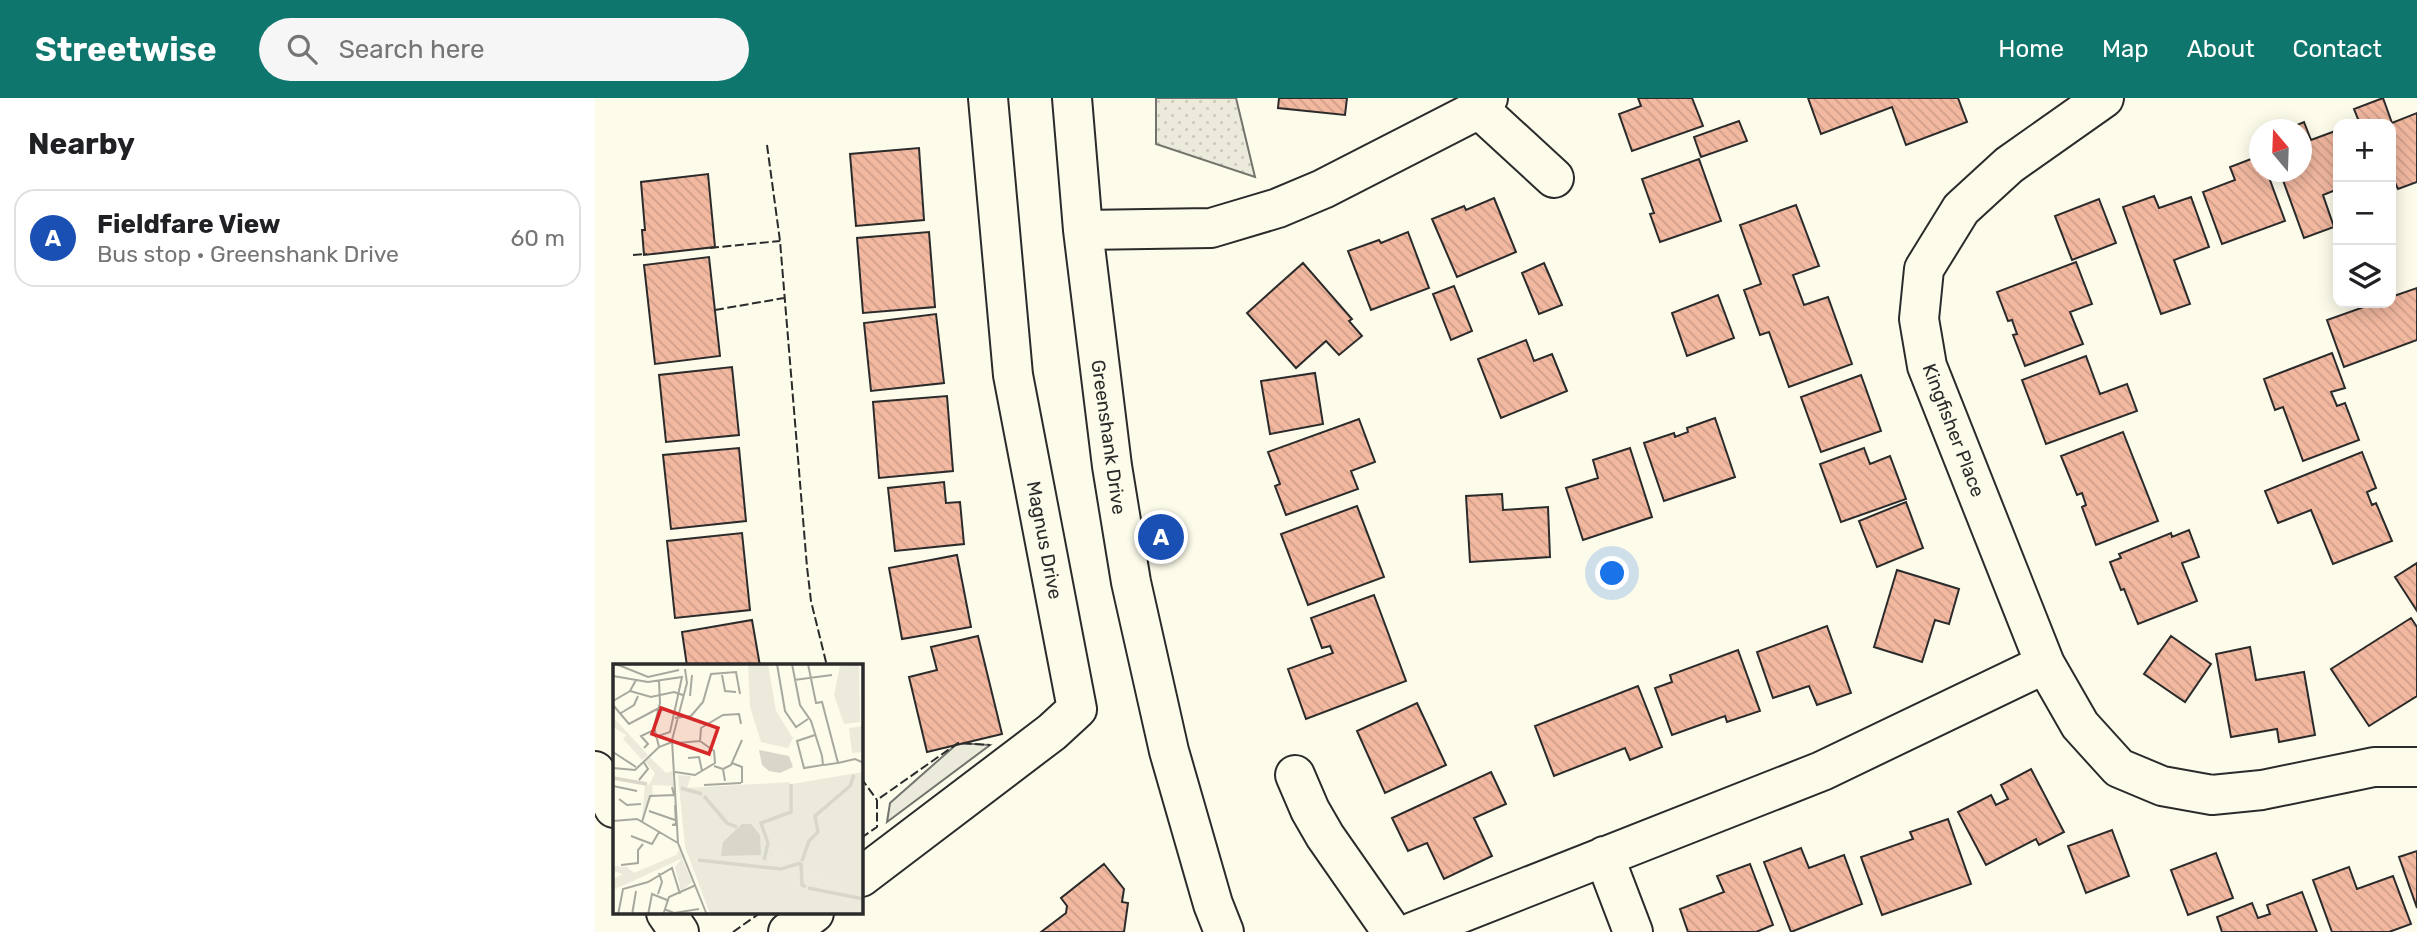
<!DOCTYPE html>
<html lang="en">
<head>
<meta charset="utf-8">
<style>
  :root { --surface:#fff; --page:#f6f6f6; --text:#202124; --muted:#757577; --line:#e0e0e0; --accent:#0f766e }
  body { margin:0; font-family:Rubik,sans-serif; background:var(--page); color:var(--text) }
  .controls { position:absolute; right:21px; top:21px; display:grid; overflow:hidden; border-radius:14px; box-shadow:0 4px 18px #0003 }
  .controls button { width:63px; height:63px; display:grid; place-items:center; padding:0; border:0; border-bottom:2px solid var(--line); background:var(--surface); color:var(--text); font:35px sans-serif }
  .compass { position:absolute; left:1654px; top:21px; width:63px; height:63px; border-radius:50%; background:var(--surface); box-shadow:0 4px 18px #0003; rotate:341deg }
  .you { position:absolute; left:1018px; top:476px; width:24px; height:24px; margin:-18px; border:5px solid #fff; border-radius:50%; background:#1a73e8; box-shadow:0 0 0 10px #1a73e833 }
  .badge { display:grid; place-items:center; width:46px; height:46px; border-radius:50%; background:var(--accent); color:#fff; font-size:23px; font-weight:700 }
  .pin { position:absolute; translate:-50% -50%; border:4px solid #fff; box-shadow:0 2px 7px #0006 }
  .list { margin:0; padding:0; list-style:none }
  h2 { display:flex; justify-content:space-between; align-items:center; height:91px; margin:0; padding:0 28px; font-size:30px }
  h2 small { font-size:23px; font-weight:400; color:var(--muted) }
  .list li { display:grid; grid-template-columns:46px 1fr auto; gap:21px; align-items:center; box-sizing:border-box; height:98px; margin:0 14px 14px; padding:0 14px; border:2px solid var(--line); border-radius:21px }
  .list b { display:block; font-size:26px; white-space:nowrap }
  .list p { margin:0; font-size:23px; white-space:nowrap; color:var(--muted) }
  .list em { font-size:23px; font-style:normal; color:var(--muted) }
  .icon { flex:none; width:38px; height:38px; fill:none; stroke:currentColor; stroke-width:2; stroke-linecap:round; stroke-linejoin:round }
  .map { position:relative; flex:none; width:1822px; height:834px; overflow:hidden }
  header { display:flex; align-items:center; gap:42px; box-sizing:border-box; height:98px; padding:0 35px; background:var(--accent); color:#fff }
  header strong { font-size:33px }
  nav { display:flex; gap:38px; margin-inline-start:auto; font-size:24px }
  .search { width:490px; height:63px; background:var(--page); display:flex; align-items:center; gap:18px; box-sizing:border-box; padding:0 24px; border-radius:38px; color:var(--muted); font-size:26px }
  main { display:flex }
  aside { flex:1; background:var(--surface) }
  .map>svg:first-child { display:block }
  .grass { fill:url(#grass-dots); stroke:#74746e; stroke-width:2 }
  .parking { fill:#eceadb; stroke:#74746e; stroke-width:2 }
  .building { fill:url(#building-back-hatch); stroke:#2b2b2b; stroke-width:2 }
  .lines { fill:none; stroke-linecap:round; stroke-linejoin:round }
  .minor-casing { stroke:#2b2b2b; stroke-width:42 }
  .minor { stroke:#fdfbea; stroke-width:38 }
  .fence { stroke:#2b2b2b; stroke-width:2; stroke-dasharray:9 3.5; stroke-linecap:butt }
  .labels { text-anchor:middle; stroke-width:5; stroke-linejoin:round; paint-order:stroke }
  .street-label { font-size:19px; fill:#2b2b2b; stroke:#fdfbea }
  .inset-river { fill:none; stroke:#d8d7c9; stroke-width:3.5 }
  .inset-road { fill:none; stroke:#a9a89e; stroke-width:2 }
  .view { fill:#d62828; fill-opacity:0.15; stroke:#d62828; stroke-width:3.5 }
  .inset-edge { fill:none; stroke:#2b2b2b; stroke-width:3.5 }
</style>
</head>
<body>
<header>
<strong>Streetwise</strong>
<div class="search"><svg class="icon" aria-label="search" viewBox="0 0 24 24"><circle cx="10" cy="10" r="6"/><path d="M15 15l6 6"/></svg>Search here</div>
<nav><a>Home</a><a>Map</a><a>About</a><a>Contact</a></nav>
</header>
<main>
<aside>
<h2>Nearby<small></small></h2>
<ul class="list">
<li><span class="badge" style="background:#1a4fb4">A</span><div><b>Fieldfare View</b><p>Bus stop · Greenshank Drive</p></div><em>60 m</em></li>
</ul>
</aside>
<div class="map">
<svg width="1822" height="834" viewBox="0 0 1822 834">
  <defs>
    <pattern id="grass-dots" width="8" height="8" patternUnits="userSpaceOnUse" patternTransform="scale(1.75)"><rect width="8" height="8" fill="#ecebdb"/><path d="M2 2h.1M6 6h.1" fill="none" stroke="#cbcabc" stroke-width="1.8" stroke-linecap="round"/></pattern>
    <pattern id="building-back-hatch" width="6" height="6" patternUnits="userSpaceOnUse" patternTransform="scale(1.75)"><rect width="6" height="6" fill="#f2b8a0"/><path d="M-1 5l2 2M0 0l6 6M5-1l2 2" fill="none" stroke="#d09e8a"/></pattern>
  </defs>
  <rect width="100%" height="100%" fill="#fdfbea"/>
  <path class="grass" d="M561 0H641L660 79 561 46Z"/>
  <path class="parking" d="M363 645 395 647 292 724 295 705Z"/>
  <path class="building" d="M684 0H752L750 17 683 10Z
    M1043 0H1097L1108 28 1037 53 1024 16 1046 8Z
    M1213 0H1363L1372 24 1311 47 1297 9 1226 36Z
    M1788 0 1797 25 1822 15V84L1803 91 1796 76V26H1765L1759 11Z
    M1144 23 1152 43 1106 59 1099 39Z
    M1709 24 1716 42 1743 32V91L1728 97 1739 129 1709 140 1685 74H1706V32H1690Z
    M324 50 329 122 261 128 255 56Z
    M1664 58V74H1672L1690 123 1627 146 1608 94 1640 82 1635 69Z
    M1104 61 1126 123 1065 144 1055 116 1059 115 1047 81Z
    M113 76 120 149 49 157 47 132H50L46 84Z
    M1559 98 1564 110 1596 99 1614 149 1579 162 1595 206 1566 216 1528 109Z
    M899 100 921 154 862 179 837 121 869 108 871 112Z
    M1504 101 1521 145 1477 162 1460 118Z
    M1201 107 1224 168 1198 177 1209 207 1233 199 1257 266 1194 289 1174 234 1165 237 1149 192 1166 186 1145 127Z
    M334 134 340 209 268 215 262 140Z
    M813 134 834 190 776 212 753 153 784 142 786 145Z
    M114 159 125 258 60 266 49 167Z
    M1481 164 1497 206 1475 214 1488 246 1430 268 1418 237 1422 236 1417 222 1413 223 1402 194Z
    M708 165 757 221 754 223 767 238 744 257 731 243 701 270 652 215Z
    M949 165 967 207 944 216 927 175Z
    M859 188 877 233 856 242 838 196Z
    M1822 190V242L1749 269 1732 222 1780 205H1796V199Z
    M1123 197 1139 240 1092 258 1077 215Z
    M341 216 349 285 276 293 269 225Z
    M931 242 939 263 957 256 972 293 906 320 883 261Z
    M1737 255 1750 290 1736 294 1742 308 1750 305 1764 342 1708 363 1688 309 1680 312 1669 281Z
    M1491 258 1505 296 1532 286 1542 313 1451 346 1427 282Z
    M137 269 144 337 71 344 64 277Z
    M720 275 728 326 675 336 666 283Z
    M1266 277 1286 333 1226 354 1206 299Z
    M352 298 358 373 284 380 278 304Z
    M1120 320 1140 379 1069 403 1049 345 1079 335 1080 339 1093 334 1092 330Z
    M764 321 780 364 756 373 763 391 691 417 680 388 685 386 673 354Z
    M1528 334 1563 423 1501 447 1487 409 1491 407 1487 395 1482 397 1466 358Z
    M144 350 151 423 76 431 68 357Z
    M1035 350 1057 419 988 442 971 390 1003 380 998 362Z
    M1269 350 1275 366 1295 358 1311 401 1246 424 1225 366Z
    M1767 354 1781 390 1772 394 1777 407 1781 405 1797 443 1738 466 1716 412 1683 425 1670 393Z
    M349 384 351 405 365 404 369 446 300 453 293 390Z
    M907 396 908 412 953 409 955 459 875 464 871 398Z
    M1311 404 1328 450 1282 469 1264 423Z
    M762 408 789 479 713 507 686 436Z
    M1594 432 1604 459 1587 465 1602 503 1543 526 1529 491 1526 492 1515 464 1526 460 1524 456 1576 435 1577 439Z
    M147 435 155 512 80 520 72 443Z
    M362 457 376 529 307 541 294 470Z
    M1822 465V513L1800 479Z
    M1302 472 1364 491 1354 526 1340 522 1327 564 1279 549Z
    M779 497 811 583 711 621 693 571 738 555 735 548 727 550 716 520Z
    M1816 520 1822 529V598L1774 628 1736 571Z
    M157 522 165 568H92L87 534Z
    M1232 528 1256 595 1222 607 1214 588 1178 600 1162 554Z
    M383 538 407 636 332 654 314 579 342 572 336 549Z
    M1576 538 1616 566 1590 604 1549 576Z
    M1655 549 1661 582 1709 574 1720 637 1684 644 1682 631 1636 639 1621 556Z
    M1143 552 1165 613 1132 624 1130 618 1077 637 1060 590 1077 584 1075 577Z
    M1043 588 1067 649 1035 662 1030 650 959 678 940 628Z
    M822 605 851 667 790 695 762 633Z
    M1436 671 1469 734 1444 747 1441 741 1391 767 1363 714 1396 697 1401 707 1413 701 1406 687Z
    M896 674 911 706 879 720 897 758 849 781 832 745 813 753 797 720Z
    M1353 721 1376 786 1287 817 1266 759 1318 741 1315 734Z
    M1517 732 1534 778 1491 795 1473 748Z
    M1206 750 1214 770 1249 757 1267 806 1196 834 1169 764Z
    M1822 753V810L1804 759Z
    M1621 755 1638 800 1593 817 1576 772Z
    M509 766 529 791 527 804 533 805 529 834H446L471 815 472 808 466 800Z
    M1155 766 1178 827 1161 834H1093L1085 811 1129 794 1122 778Z
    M1754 769 1762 791 1798 778 1816 826 1794 834H1737L1718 782Z
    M1707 794 1722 834H1627L1622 819 1657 805 1663 820 1675 816 1672 807Z"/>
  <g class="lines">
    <g class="minor-casing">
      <path id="minor" d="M477 0 488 132 517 368 536 484 574 653 618 806 629 834
        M884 11 959 80
        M488 132 616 130 683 110 728 91 884 11 893 0
        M1450 566 1332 268 1324 221 1329 171 1366 111 1414 67 1509 0
        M0 673 19 710
        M700 677 715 712 730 738 797 834
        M1009 758 1038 834
        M266 779 457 634 482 611 418 277 393 0
        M71 815 84 834
        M193 834 219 815
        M818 834 1227 673 1450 566 1485 627 1524 670 1567 688 1617 697 1667 692 1779 669H1822"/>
    </g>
    <use href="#minor" class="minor"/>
    <path class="fence" d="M172 47 185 143 212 469 216 503 232 568
      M115 150 185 143
      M38 157 52 156
      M120 212 189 200
      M266 680 282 702
      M266 740 282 729V702L363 645 395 647
      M138 834 165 815"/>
  </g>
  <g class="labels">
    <g class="street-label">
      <text transform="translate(1359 332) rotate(69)" y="7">Kingfisher Place</text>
      <text transform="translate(514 339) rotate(82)" y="7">Greenshank Drive</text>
      <text transform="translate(450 442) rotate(79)" y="7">Magnus Drive</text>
    </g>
  </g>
  <g transform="translate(18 566)">
    <rect width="250" height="250" fill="#fdfbea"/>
    <path d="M246 0 247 58 231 60 221 31 227 2ZM0 53 35 91 29 96 10 75 13 71 0 63ZM250 62V88L239 89 236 64ZM37 93 53 109 60 107 61 122 39 121 40 130 29 155 32 121 0 112 36 121 42 109 32 97ZM65 111 78 112 74 124 177 118V150L149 160 155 184 250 237V246L153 191 151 202 176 206 188 226V250H97L72 183ZM69 194 79 218 68 227 62 203Z" fill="#ecebdb"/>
    <path d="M135 0H155L163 47 180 74 175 84 148 78 137 43ZM250 108V237L155 184 149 159 126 152 139 141 155 145 178 141 172 128H151L155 124ZM66 186 70 194 0 226V215L10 210 0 207V202L14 203 21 209 63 191ZM153 191 250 246V250H188V226L176 206 150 202Z" fill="#ecebdb"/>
    <path d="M150 224H162L163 250H150ZM163 239a10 10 0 1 1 20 0a10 10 0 1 1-20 0Z" fill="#ecebdb"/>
    <path d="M146 86 176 92 180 103 167 109 156 107 149 101ZM129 160H138L147 171 148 191 108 192 110 178Z" fill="#d8d7c9"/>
    <path class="inset-river" d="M0 114 34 120M68 124 89 130M91 132 114 159 124 163M85 196 168 205 188 199M151 196 155 179 148 159 178 148V120M189 197 196 177 205 168 202 152 237 122 241 111M188 199 189 221 193 223M195 224 251 235"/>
    <path class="inset-road" d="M3 0 35 13 66 6M164 0 172 47 183 63 195 55M179 0 187 41 198 57 209 92 210 101 191 104 184 77 202 71M195 0 203 39 209 38 225 99 211 101M72 5 74 19 59 76 65 179 94 251M109 11 112 27 123 28M0 12 35 18 69 13 57 68 42 73M181 16 219 11M46 17 47 39 41 63 46 83M17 27 38 33 61 28 70 31M77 32 79 11M0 37 17 27 23 16M0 41 16 60 46 44M8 49 21 41 25 32M62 54 78 52 90 38 98 10 123 8 127 30M87 77 88 64 110 51 126 50 128 60M31 84 35 80 28 72 41 66M0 88 23 103M75 94 86 93 89 107M119 99 129 103V119M225 99 242 95 251 99M101 102 110 105 112 117M0 104 22 106 46 83 59 78M110 105 118 101 129 76M62 108 82 111 102 99 101 87 87 77 64 79M26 116 35 105 30 97M91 121 128 119M0 122 24 127M6 135 14 141 28 140M36 147 62 156M0 157 24 155 65 179M29 158 37 132 61 131 59 123M59 161 63 160 62 141M18 172 39 180 46 168M8 201 25 199V186L30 180M45 230 49 218 46 209M51 245 61 249 86 245M5 251 10 225 35 218 59 204 67 230M19 251 23 227M35 251 39 230 54 236M50 251 56 233 83 221"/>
    <path class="view" d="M48 44 105 64 96 90 39 70Z"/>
    <rect width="250" height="250" class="inset-edge"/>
  </g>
</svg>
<div class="controls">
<button>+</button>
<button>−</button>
<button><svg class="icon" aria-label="layers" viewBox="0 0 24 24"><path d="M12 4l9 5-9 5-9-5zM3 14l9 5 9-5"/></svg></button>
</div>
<svg class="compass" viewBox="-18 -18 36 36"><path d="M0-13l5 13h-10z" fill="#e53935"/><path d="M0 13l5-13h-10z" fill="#757577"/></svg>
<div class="you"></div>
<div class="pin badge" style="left:566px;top:439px;background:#1a4fb4">A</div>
</div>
</main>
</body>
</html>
